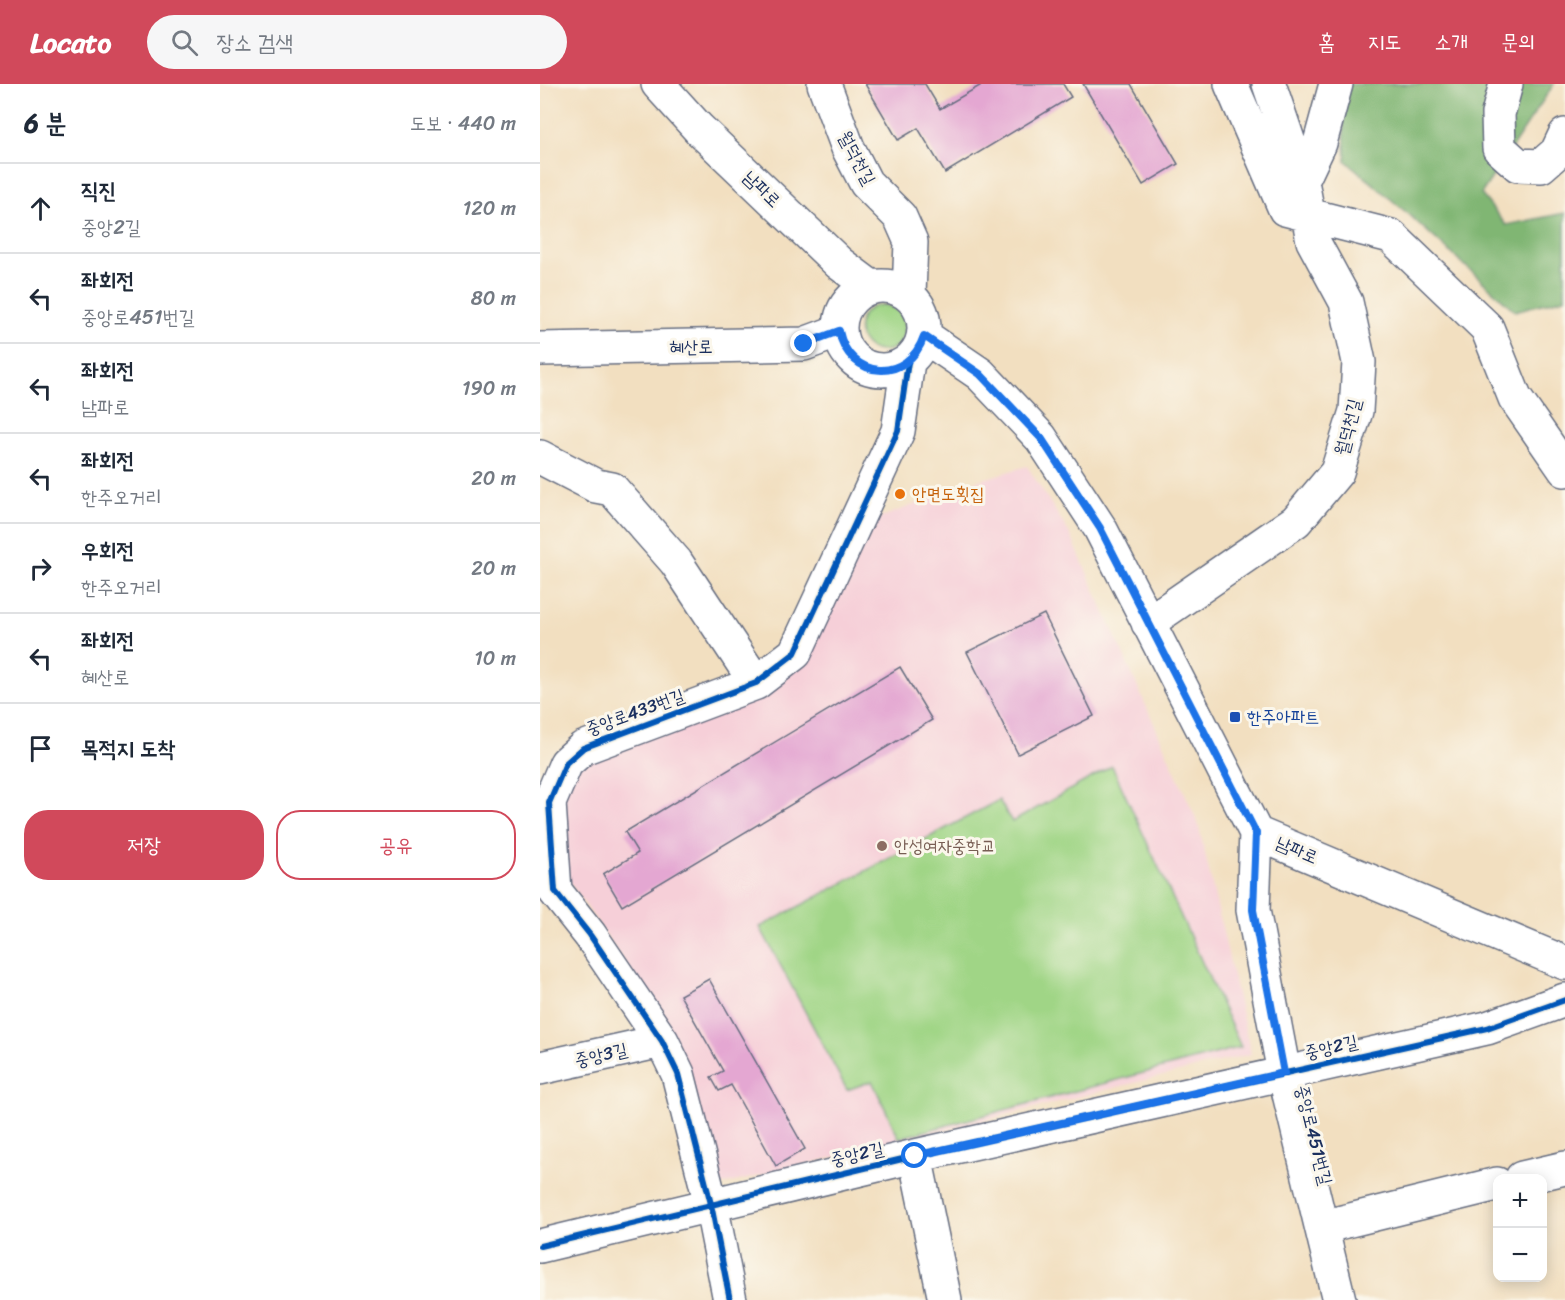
<!DOCTYPE html>
<html lang="ko">
<head>
<meta charset="utf-8">
<style>
  :root { --surface:#fff; --page:#f6f6f7; --text:#1f2937; --muted:#747a83; --line:#e0e1e3; --accent:#d1495b }
  body { margin:0; font-family:Sriracha,"Poor Story",sans-serif; background:var(--page); color:var(--text) }
  .controls { position:absolute; right:18px; bottom:18px; display:grid; overflow:hidden; border-radius:12px; box-shadow:0 3px 15px #0003 }
  .controls button { width:54px; height:54px; display:grid; place-items:center; padding:0; border:0; border-bottom:2px solid var(--line); background:var(--surface); color:var(--text); font:30px sans-serif }
  .stop { position:absolute; width:18px; height:18px; margin:-14px; border:4px solid #1a73e8; border-radius:50%; background:#fff }
  .stop.end { background:#1a73e8; border-color:#fff; box-shadow:0 2px 6px #0008 }
  .list { margin:0; padding:0; list-style:none }
  h2 { display:flex; justify-content:space-between; align-items:center; height:78px; margin:0; padding:0 24px; font-size:26px }
  h2 small { font-size:20px; font-weight:400; color:var(--muted) }
  .list li { display:grid; grid-template-columns:39px 1fr auto; gap:18px; align-items:center; box-sizing:border-box; height:90px; padding:0 24px; border-top:2px solid var(--line) }
  .list b { display:block; font-size:22px; white-space:nowrap }
  .list p { margin:0; font-size:20px; white-space:nowrap; color:var(--muted) }
  .list em { font-size:20px; font-style:normal; color:var(--muted) }
  .actions { display:flex; gap:12px; padding:18px 24px }
  .actions a { flex:1; padding:14px 0; border:2px solid var(--accent); border-radius:24px; text-align:center; font-size:21px; color:var(--accent) }
  .actions .main { background:var(--accent); color:#fff }
  .icon { flex:none; width:33px; height:33px; fill:none; stroke:currentColor; stroke-width:2; stroke-linecap:round; stroke-linejoin:round }
  .map { position:relative; flex:none; width:1025px; height:1216px; overflow:hidden }
  header { display:flex; align-items:center; gap:36px; box-sizing:border-box; height:84px; padding:0 30px; background:var(--accent); color:#fff }
  header strong { font-size:28px }
  nav { display:flex; gap:33px; margin-inline-start:auto; font-size:21px }
  .search { width:420px; height:54px; background:var(--page); display:flex; align-items:center; gap:15px; box-sizing:border-box; padding:0 21px; border-radius:33px; color:var(--muted); font-size:22px }
  main { display:flex }
  aside { flex:1; background:var(--surface) }
  .map>svg:first-child { display:block }
  .built { fill:#f6cfd8 }
  .green { fill:#a0d586; stroke:#5e8272; stroke-width:1.5 }
  .forest { fill:#80b673; stroke:#4e7268; stroke-width:1.5 }
  .building { fill:#e4a7d2 }
  .lines { fill:none; stroke-linecap:round; stroke-linejoin:round }
  .minor-casing { stroke:#666d80; stroke-width:36 }
  .minor { stroke:#fff; stroke-width:33 }
  .cycleway-casing { stroke:#fbf7ec; stroke-width:10 }
  .cycleway { stroke:#0057b8; stroke-width:6 }
  .route { stroke:#1a73e8; stroke-width:8 }
  .food-dot { fill:#e8710a; stroke:#fbf7ec; stroke-width:2 }
  .transit-dot { fill:#1a4fb4; stroke:#fbf7ec; stroke-width:2 }
  .education-dot { fill:#8d6e63; stroke:#fbf7ec; stroke-width:2 }
  .labels { text-anchor:middle; stroke-width:6; stroke-linejoin:round; paint-order:stroke }
  .street-label { font-size:18px; fill:#1b2f5e; stroke:#fbf7ec }
  .food-label { font-size:18px; fill:#c56008; stroke:#fbf7ec; text-anchor:start }
  .transit-label { font-size:18px; fill:#164399; stroke:#fbf7ec; text-anchor:start }
  .education-label { font-size:18px; fill:#785e54; stroke:#fbf7ec; text-anchor:start }
</style>
</head>
<body>
<header>
<strong>Locato</strong>
<div class="search"><svg class="icon" aria-label="search" viewBox="0 0 24 24"><circle cx="10" cy="10" r="6"/><path d="M15 15l6 6"/></svg>장소 검색</div>
<nav><a>홈</a><a>지도</a><a>소개</a><a>문의</a></nav>
</header>
<main>
<aside>
<h2>6 분<small>도보 · 440 m</small></h2>
<ul class="list">
<li><svg class="icon" aria-label="ahead" viewBox="0 0 24 24"><path d="M12 20V5M6 11l6-6 6 6"/></svg><div><b>직진</b><p>중앙2길</p></div><em>120 m</em></li>
<li><svg class="icon" aria-label="left" viewBox="0 0 24 24"><path d="M17 20v-9H6M10 6l-5 5 5 5"/></svg><div><b>좌회전</b><p>중앙로451번길</p></div><em>80 m</em></li>
<li><svg class="icon" aria-label="left" viewBox="0 0 24 24"><path d="M17 20v-9H6M10 6l-5 5 5 5"/></svg><div><b>좌회전</b><p>남파로</p></div><em>190 m</em></li>
<li><svg class="icon" aria-label="left" viewBox="0 0 24 24"><path d="M17 20v-9H6M10 6l-5 5 5 5"/></svg><div><b>좌회전</b><p>한주오거리</p></div><em>20 m</em></li>
<li><svg class="icon" aria-label="right" viewBox="0 0 24 24"><path d="M7 20v-9h11M14 6l5 5-5 5"/></svg><div><b>우회전</b><p>한주오거리</p></div><em>20 m</em></li>
<li><svg class="icon" aria-label="left" viewBox="0 0 24 24"><path d="M17 20v-9H6M10 6l-5 5 5 5"/></svg><div><b>좌회전</b><p>혜산로</p></div><em>10 m</em></li>
<li><svg class="icon" aria-label="arrive" viewBox="0 0 24 24"><path d="M6 21V4h12l-3 4 3 4H6"/></svg><div><b>목적지 도착</b></div></li>
</ul>
<div class="actions"><a class="main">저장</a><a>공유</a></div>
</aside>
<div class="map">
<svg width="1025" height="1216" viewBox="0 0 1025 1216">
  <rect width="100%" height="100%" fill="#fbf7ec"/>
  <filter id="ink" filterUnits="userSpaceOnUse"><feTurbulence type="fractalNoise" baseFrequency=".0167" numOctaves="2"/><feDisplacementMap in="SourceGraphic" scale="12" xChannelSelector="R" yChannelSelector="G"/><feConvolveMatrix kernelMatrix="1 2 1 2 8 2 1 2 1" color-interpolation-filters="sRGB"/></filter>
  <filter id="wash" filterUnits="userSpaceOnUse"><feTurbulence type="fractalNoise" baseFrequency=".008" numOctaves="4" result="noise"/><feDisplacementMap in="SourceGraphic" scale="24" xChannelSelector="R" yChannelSelector="G"/><feGaussianBlur stdDeviation="1.35" result="paint"/><feColorMatrix in="noise" values="0 0 0 0 0 0 0 0 0 0 0 0 0 0 0 0 0 1.4 0 .05"/><feComposite in="paint" operator="in"/></filter>
  <g filter="url(#wash)">
    <rect width="100%" height="100%" fill="#f2dfc0"/>
    <path class="built" d="M487 382 530 450 658 739 711 970 175 1103 115 922 20 784 19 708 48 668 245 591 326 439 437 397Z"/>
    <path class="green" d="M319 244a23 23 0 1 1 46 0a23 23 0 1 1-46 0Z
      M572 682 701 963 359 1054 332 997 307 1006 220 843 459 716 472 738Z"/>
    <path class="forest" d="M804 0H1014L941 110 966 141 1025 129V214L975 227 867 129 806 77 801 3Z"/>
    <g id="blocks">
      <path class="building" d="M325 0H385L400 25 443 0H523L531 13 405 89 378 44 358 56Z
        M543 0H591L638 80 603 101Z
        M504 530 554 632 478 670 427 568Z
        M360 583 392 636 82 822 63 790 98 769 85 748Z
        M169 895 265 1065 236 1082 191 1001 179 1007 171 993 183 987 140 911Z"/>
    </g>
  </g>
  <g filter="url(#ink)">
    <use href="#blocks" fill-opacity="0" stroke="#666d80" stroke-width="1.5"/>
    <g class="lines">
      <g class="minor-casing">
        <path id="minor" d="M118 0 159 45 299 179 331 203
          M284 0 308 64 326 99 360 133 371 158 369 211
          M691 0 745 125 851 152 947 244 975 314 1025 386
          M966 0 958 30 959 64 978 81 1001 82 1017 68 1025 51
          M762 97 780 59 796 0
          M300 244a42 42 0 1 1 84 0a42 42 0 1 1-84 0Z
          M384 252 440 290 501 354 560 444 716 749 1025 879
          M0 265 264 260 299 247
          M0 373 56 402 72 405 136 478 216 599
          M608 539 756 437 797 388 816 327 819 278 806 218 773 157 762 97 729 0
          M716 749 713 826 744 989 799 1216
          M0 984 122 957
          M375 1072 405 1216
          M982 1094 1025 1084
          M782 1143 957 1100
          M0 1162 375 1072 947 944 1025 916
          M190 1216 171 1120 138 990 122 957 50 851 15 807 9 719 26 679 43 664 216 599 255 569 358 347 368 278"/>
      </g>
      <use href="#minor" class="minor"/>
      <g class="cycleway-casing">
        <path id="cycleway" d="M0 1162 375 1072 947 944 1025 916
          M190 1216 171 1120 138 990 122 957 50 851 15 807 9 719 26 679 43 664 216 599 255 569 358 347 368 278"/>
      </g>
      <use href="#cycleway" class="cycleway"/>
    </g>
  </g>
  <g class="lines" filter="url(#ink)">
    <path class="route" d="M264 260 299 247C309 296 368 300 384 252L440 290 501 354 560 444 716 749 713 826 744 989 375 1072"/>
  </g>
  <circle class="food-dot" cx="360" cy="410" r="6"/>
  <rect class="transit-dot" x="689" y="627" width="12" height="12" rx="3"/>
  <circle class="education-dot" cx="342" cy="762" r="6"/>
  <g class="labels">
    <g class="street-label">
      <text transform="translate(317 74) rotate(62)" y="6">월덕천길</text>
      <text transform="translate(222 105) rotate(44)" y="6">남파로</text>
      <text transform="translate(151 263) rotate(-1)" y="6">혜산로</text>
      <text transform="translate(808 343) rotate(-76)" y="6">월덕천길</text>
      <text transform="translate(95 628) rotate(-20)" y="6">중앙로433번길</text>
      <text transform="translate(757 766) rotate(23)" y="6">남파로</text>
      <text transform="translate(791 963) rotate(-13)" y="6">중앙2길</text>
      <text transform="translate(61 971) rotate(-13)" y="6">중앙3길</text>
      <text transform="translate(774 1051) rotate(76)" y="6">중앙로451번길</text>
      <text transform="translate(317 1070) rotate(-13)" y="6">중앙2길</text>
    </g>
    <g class="food-label">
      <text x="372" y="416">안면도횟집</text>
    </g>
    <g class="transit-label">
      <text x="707" y="639">한주아파트</text>
    </g>
    <g class="education-label">
      <text x="354" y="768">안성여자중학교</text>
    </g>
  </g>
</svg>
<div class="controls">
<button>+</button>
<button>−</button>
</div>
<div class="stop" style="left:375px;top:1072px"></div>
<div class="stop end" style="left:264px;top:260px"></div>
</div>
</main>
</body>
</html>
